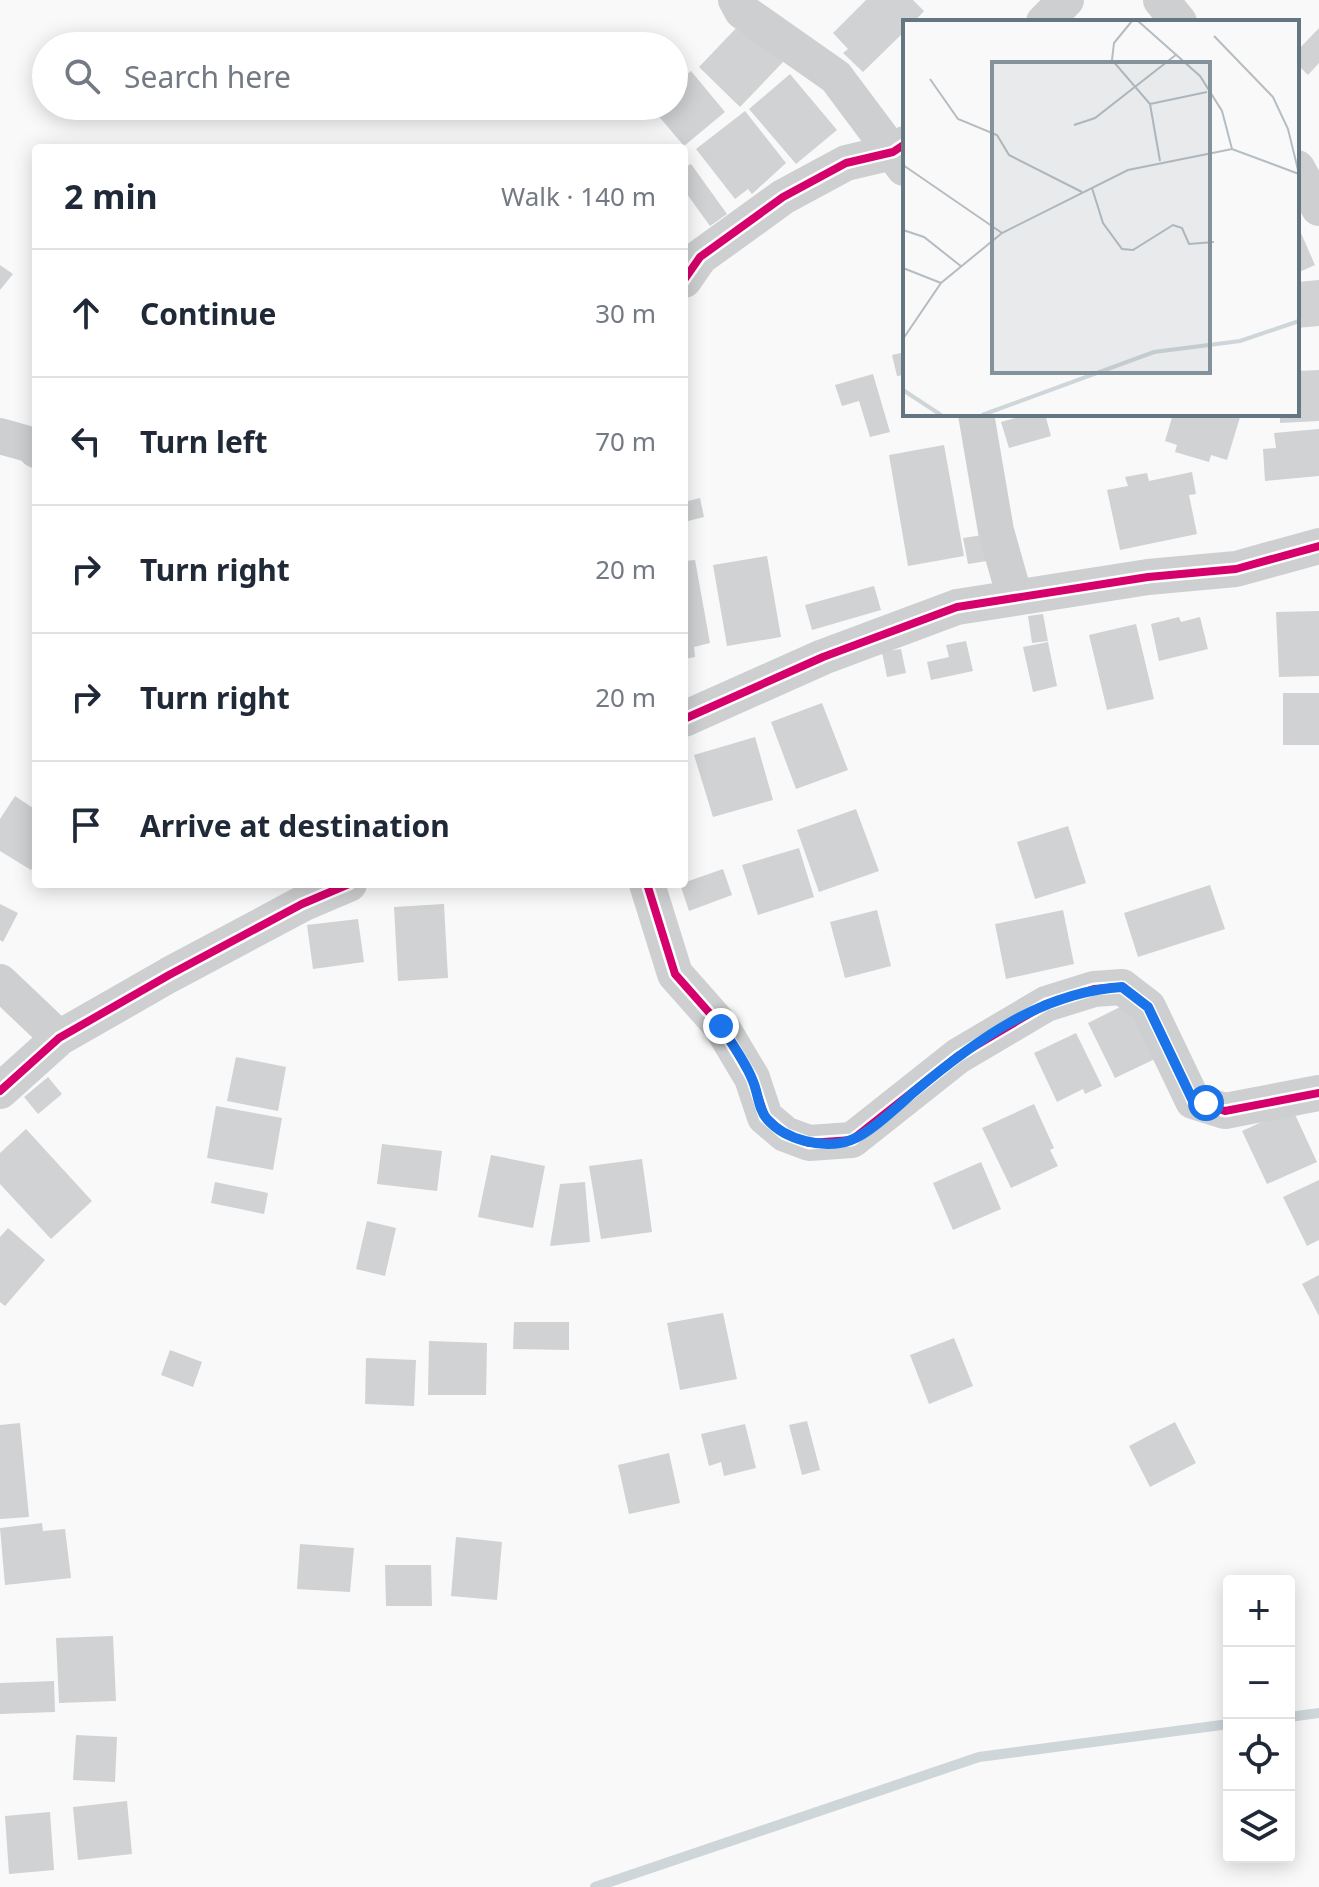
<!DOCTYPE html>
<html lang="en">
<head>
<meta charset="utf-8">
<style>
  :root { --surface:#fff; --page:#f2f2f3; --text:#1f2937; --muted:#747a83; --line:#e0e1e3 }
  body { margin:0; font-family:"Noto Sans",sans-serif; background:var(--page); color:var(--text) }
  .controls { position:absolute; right:24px; bottom:24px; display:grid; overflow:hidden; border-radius:8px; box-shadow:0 4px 20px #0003 }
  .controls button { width:72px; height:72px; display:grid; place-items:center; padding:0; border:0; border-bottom:2px solid var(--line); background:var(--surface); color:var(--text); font:40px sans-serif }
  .stop { position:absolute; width:24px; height:24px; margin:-18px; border:6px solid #1a73e8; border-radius:50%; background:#fff }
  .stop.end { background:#1a73e8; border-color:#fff; box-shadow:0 2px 8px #0008 }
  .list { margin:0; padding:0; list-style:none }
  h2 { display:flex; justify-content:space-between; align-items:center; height:104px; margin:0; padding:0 32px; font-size:34px }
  h2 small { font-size:26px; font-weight:400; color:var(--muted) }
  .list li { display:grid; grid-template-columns:52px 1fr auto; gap:24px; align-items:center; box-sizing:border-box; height:128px; padding:0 32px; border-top:2px solid var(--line) }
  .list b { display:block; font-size:30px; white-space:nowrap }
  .list em { font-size:26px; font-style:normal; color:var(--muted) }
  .icon { flex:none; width:44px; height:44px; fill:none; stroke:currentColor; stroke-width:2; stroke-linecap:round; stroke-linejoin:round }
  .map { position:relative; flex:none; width:1319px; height:1887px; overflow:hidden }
  .search { position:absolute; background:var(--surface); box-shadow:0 4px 20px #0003; left:32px; top:32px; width:656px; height:88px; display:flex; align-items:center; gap:20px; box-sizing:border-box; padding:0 28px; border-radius:44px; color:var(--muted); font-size:30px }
  .panel { position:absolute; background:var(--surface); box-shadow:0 4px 20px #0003; left:32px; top:144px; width:656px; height:744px; border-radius:8px }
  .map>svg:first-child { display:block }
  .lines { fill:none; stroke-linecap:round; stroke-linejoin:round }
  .stream { stroke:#ced6d9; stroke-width:10 }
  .building { fill:#d0d2d3 }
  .street { stroke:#cecfd0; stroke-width:36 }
  .cycleway-casing { stroke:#fff; stroke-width:13 }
  .cycleway { stroke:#d6006c; stroke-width:8 }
  .route { stroke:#1a73e8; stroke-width:10 }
  .inset-river { fill:none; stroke:#ced6d9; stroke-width:4 }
  .inset-road { fill:none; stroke:#b5bdc3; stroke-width:2 }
  .view { fill:#84929c; fill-opacity:0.15; stroke:#84929c; stroke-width:4 }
  .inset-edge { fill:none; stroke:#657683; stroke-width:4 }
</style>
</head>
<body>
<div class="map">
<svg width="1319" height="1887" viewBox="0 0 1319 1887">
  <rect width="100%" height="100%" fill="#f9f9f9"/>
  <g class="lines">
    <path class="stream" d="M1289 1717 1319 1713
      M595 1887 979 1757 1229 1724"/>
  </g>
  <path class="building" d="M866 0H913L924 11 914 22H905V31L863 72 843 53 848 49 833 33Z
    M741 23 783 62 740 107 699 67Z
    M1319 28V63L1308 75 1297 64V51Z
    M691 71 725 112 684 146 650 106H674V84Z
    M790 74 837 130 796 164 749 109Z
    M745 111 786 163 752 194 748 189 735 199 696 149Z
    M691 164 727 214 710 226 684 190V168Z
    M1297 224 1315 265 1297 273Z
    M0 265 13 274 0 290Z
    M1319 280V326L1297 328V282Z
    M905 352V375L897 376 892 355Z
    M1319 370V421L1280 423V414H1297V371Z
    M873 374 890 432 870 437 859 401 842 406 835 385Z
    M1030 414H1045L1051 436 1009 448 1001 422Z
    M1173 414H1241L1227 460 1211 455 1209 462 1175 452 1177 445 1165 441Z
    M1319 429V476L1265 481 1263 449 1276 448 1274 433Z
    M944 445 964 556 908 566 889 455Z
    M1192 472 1196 494 1189 495 1197 534 1120 550 1107 490 1128 486 1125 477 1147 473 1149 481Z
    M700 498 704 517 684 522V502Z
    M983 535 987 561 968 564 963 538Z
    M767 556 781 637 727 646 713 565Z
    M695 560 710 643 694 647 695 657 684 659V561Z
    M874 586 881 610 812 630 805 605Z
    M1319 611V676L1279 677 1276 612Z
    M1043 614 1048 641 1032 643 1028 616Z
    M1179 617 1181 622 1200 617 1208 649 1159 661 1151 624Z
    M1136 624 1154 699 1107 710 1089 635Z
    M966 641 973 671 931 680 927 662 949 657 946 645Z
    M1048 642 1057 686 1033 692 1023 647Z
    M901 649 906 673 887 677 882 652Z
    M1283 693H1319V745H1283Z
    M822 703 848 770 796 789 771 722Z
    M755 737 773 800 713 817 694 755Z
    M15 796 36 810V862L31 870 0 851V819Z
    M856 809 879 871 819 892 797 830Z
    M1068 826 1086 883 1035 899 1017 842Z
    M799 848 814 897 758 915 742 865Z
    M723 869 732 895 689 911 680 884Z
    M1210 885 1225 929 1138 957 1124 913Z
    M0 904 18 913 3 942 0 940Z
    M444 904 448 978 398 981 394 907Z
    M877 910 891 966 845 978 830 922Z
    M1063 910 1074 964 1006 979 995 924Z
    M358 919 364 962 313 969 307 925Z
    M1130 1002 1157 1058 1115 1078 1088 1023Z
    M1076 1033 1102 1086 1085 1094 1083 1089 1057 1102 1034 1053Z
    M236 1057 286 1067 278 1111 227 1101Z
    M48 1077 62 1094 38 1114 24 1097Z
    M1034 1104 1054 1148 1050 1150 1058 1166 1011 1188 982 1128Z
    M216 1106 282 1118 273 1170 207 1158Z
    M1292 1108 1317 1162 1267 1184 1242 1131Z
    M26 1129 92 1201 51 1239 0 1184V1153Z
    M382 1144 442 1151 437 1191 377 1184Z
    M491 1155 545 1166 533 1228 478 1217Z
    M642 1159 652 1232 601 1239 589 1166Z
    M981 1162 1001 1209 953 1230 933 1183Z
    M1319 1180V1240L1307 1246 1283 1197Z
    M215 1182 268 1193 264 1214 211 1203Z
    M585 1182 590 1242 550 1246 560 1184Z
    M367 1221 396 1228 385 1276 356 1269Z
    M8 1228 45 1260 5 1306 0 1302V1237Z
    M1319 1275V1316L1302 1284Z
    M723 1313 737 1379 680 1390 667 1323Z
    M514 1322H569V1350L513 1349Z
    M954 1338 973 1386 929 1404 910 1355Z
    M429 1341 487 1343 486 1395H428Z
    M170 1350 202 1362 193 1387 161 1375Z
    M366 1358 416 1360 414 1406 365 1404Z
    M807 1421 820 1470 802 1475 789 1425Z
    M1175 1422 1196 1463 1150 1487 1129 1446Z
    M20 1423 29 1517 0 1519V1425Z
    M745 1424 756 1468 724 1476 721 1462 709 1466 701 1434Z
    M669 1453 680 1503 629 1514 618 1465Z
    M42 1523 43 1531 65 1529 71 1578 5 1585 0 1528Z
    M456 1537 502 1542 497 1600 451 1596Z
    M300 1544 354 1548 350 1592 297 1589Z
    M385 1565H431L432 1606H386Z
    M113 1636 116 1701 59 1703 56 1638Z
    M54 1681 55 1712 0 1714V1683Z
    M76 1735 117 1737 115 1782 73 1780Z
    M127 1801 132 1854 78 1860 73 1807Z
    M50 1812 54 1870 9 1874 5 1816Z"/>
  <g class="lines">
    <path class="street" d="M736 0 742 11 836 77 904 168
      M1161 0 1179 22
      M1044 22 1066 0
      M1297 168 1319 208
      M684 280 700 257 783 197 846 163 893 152 905 144
      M976 414 996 531 1015 598
      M0 436 32 445 36 450
      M684 719 823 657 957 607 1148 577 1236 569 1319 546
      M647 884 675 974 721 1026 752 1078 765 1117 785 1134 809 1143 852 1140 958 1056 1046 1004 1094 989 1122 987 1148 1007 1193 1101 1225 1111 1319 1093
      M0 982 59 1038
      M0 1091 59 1038 169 975 302 904 349 884"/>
    <g class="cycleway-casing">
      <path id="cycleway" d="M684 280 700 257 783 197 846 163 893 152 905 144
        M684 719 823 657 957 607 1148 577 1236 569 1319 546
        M647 884 675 974 721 1026 752 1078 765 1117 785 1134 809 1143 852 1140 958 1056 1046 1004 1094 989 1122 987 1148 1007 1193 1101 1225 1111 1319 1093
        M0 1091 59 1038 169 975 302 904 349 884"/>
    </g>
    <use href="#cycleway" class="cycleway"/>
  </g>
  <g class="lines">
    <path class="route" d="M721 1026C731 1043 745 1061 752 1079 758 1091 758 1109 767 1119 785 1140 824 1150 851 1140 869 1134 899 1105 914 1092 975 1041 1041 992 1122 987L1148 1007 1193 1101 1206 1103"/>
  </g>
  <g transform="translate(903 20)">
    <rect width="396" height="396" fill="#f9f9f9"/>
    <path class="inset-river" d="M0 370 38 395M79 395 251 332 337 321 396 301"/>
    <path class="inset-road" d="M229 1 211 23 209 40 247 84 257 141M235 1 297 56 319 91 329 129M311 16 370 77 385 109 396 154M27 59 55 99 94 115 106 135 179 172M247 84 304 72M171 105 192 98 274 34M0 145 99 213M189 168 200 203 219 229 230 230 270 205 279 208 286 224 311 222M0 210 21 217 59 247M0 248 38 263M0 319 38 263 99 213 225 150 329 129 396 154"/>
    <path class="view" d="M89 42H307V353H89Z"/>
    <rect width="396" height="396" class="inset-edge"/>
  </g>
</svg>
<div class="controls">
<button>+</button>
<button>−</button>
<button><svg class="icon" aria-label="locate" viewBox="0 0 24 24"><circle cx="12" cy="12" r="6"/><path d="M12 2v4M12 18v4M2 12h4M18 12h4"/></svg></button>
<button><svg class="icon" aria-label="layers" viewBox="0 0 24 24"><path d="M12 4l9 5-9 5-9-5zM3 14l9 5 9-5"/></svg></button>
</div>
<div class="stop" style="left:1206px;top:1103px"></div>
<div class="stop end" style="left:721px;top:1026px"></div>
<div class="search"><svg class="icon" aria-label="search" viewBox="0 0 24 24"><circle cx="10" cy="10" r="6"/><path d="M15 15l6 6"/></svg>Search here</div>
<section class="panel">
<h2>2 min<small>Walk · 140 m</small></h2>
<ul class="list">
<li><svg class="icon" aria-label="ahead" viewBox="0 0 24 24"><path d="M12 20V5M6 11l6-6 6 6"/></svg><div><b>Continue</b></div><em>30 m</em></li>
<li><svg class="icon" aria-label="left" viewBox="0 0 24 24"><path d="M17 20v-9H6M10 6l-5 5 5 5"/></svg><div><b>Turn left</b></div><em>70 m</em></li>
<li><svg class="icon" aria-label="right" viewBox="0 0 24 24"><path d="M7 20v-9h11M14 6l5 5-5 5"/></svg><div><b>Turn right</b></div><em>20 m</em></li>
<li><svg class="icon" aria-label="right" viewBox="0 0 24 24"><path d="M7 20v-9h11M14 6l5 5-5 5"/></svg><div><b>Turn right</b></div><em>20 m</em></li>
<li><svg class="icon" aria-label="arrive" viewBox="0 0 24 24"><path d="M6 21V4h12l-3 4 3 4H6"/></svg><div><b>Arrive at destination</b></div></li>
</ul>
</section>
</div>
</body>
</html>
